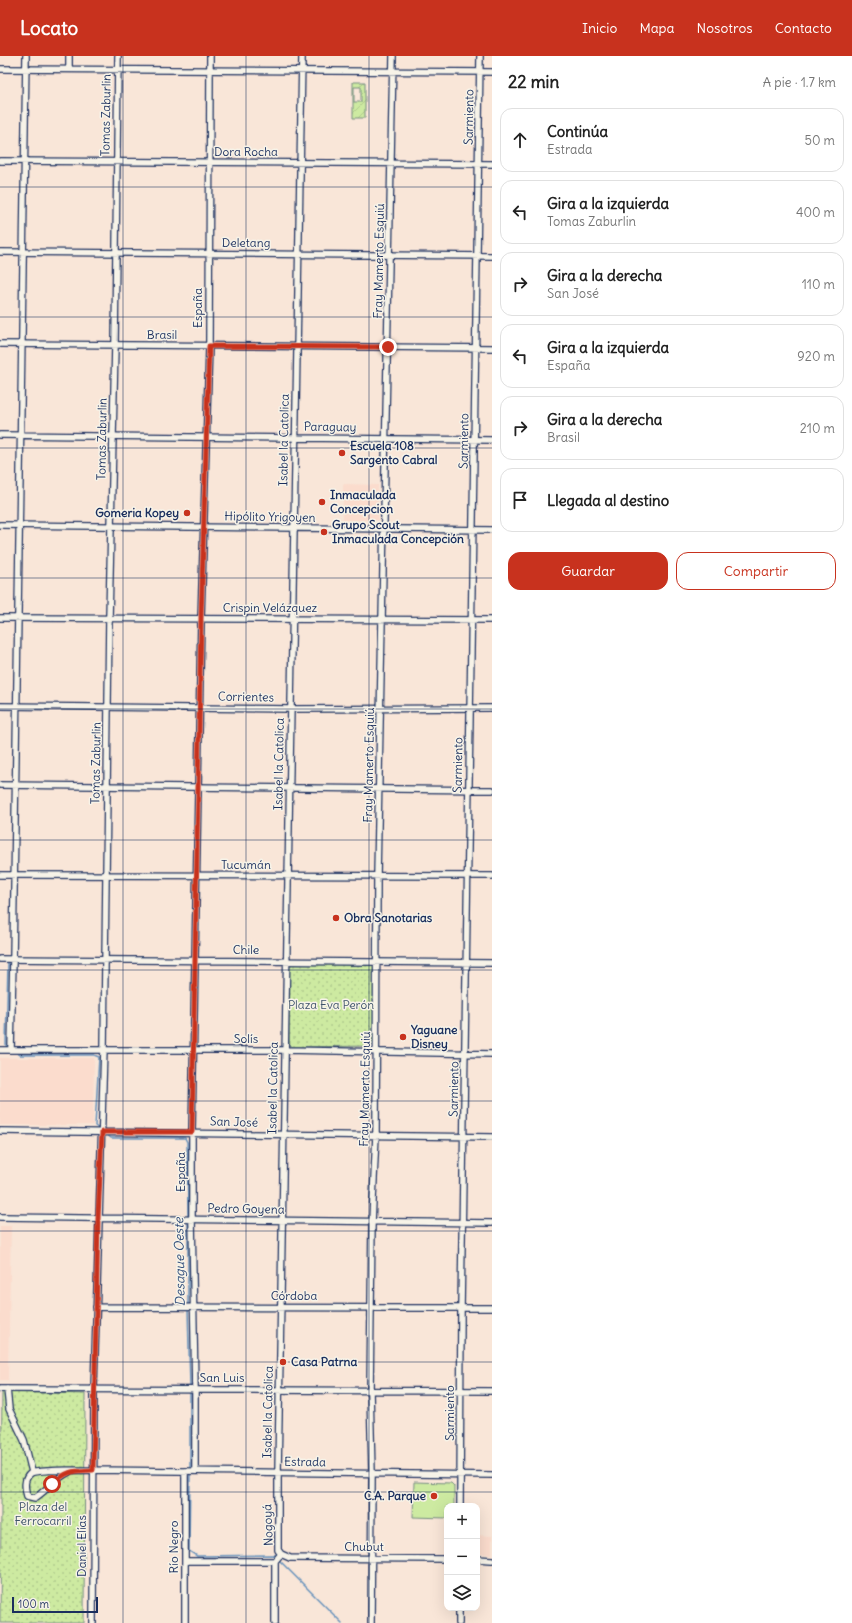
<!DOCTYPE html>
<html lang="es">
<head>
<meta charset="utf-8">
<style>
  :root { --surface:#fff; --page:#f2f2f2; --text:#222; --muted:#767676; --line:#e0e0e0; --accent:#c8321e }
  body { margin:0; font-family:Delius,sans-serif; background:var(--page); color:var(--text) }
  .controls { position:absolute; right:12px; bottom:12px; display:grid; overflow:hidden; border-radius:8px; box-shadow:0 4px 16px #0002 }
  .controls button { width:36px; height:36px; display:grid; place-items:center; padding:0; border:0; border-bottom:1px solid var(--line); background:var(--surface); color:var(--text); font:20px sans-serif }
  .scale { position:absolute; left:12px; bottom:10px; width:86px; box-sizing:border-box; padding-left:4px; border:2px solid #1b2f5e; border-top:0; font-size:11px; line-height:14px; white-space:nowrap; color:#1b2f5e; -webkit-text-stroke:3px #f7f3e8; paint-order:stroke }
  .stop { position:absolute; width:12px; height:12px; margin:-9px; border:3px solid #c8321e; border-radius:50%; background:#fff }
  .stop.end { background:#c8321e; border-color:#fff; box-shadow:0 1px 4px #0008 }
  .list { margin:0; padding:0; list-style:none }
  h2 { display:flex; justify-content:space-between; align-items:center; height:52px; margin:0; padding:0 16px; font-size:17px }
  h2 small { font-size:13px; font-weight:400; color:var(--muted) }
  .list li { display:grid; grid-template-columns:26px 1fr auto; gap:12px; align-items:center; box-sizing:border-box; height:64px; margin:0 8px 8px; padding:0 8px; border:1px solid var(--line); border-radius:12px }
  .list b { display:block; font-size:15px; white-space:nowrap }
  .list p { margin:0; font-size:13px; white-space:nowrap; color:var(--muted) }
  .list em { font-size:13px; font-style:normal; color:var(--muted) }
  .actions { display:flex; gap:8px; padding:12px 16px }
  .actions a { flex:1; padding:9px 0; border:1px solid var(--accent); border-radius:12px; text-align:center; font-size:14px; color:var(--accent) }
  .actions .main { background:var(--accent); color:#fff }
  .icon { flex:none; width:22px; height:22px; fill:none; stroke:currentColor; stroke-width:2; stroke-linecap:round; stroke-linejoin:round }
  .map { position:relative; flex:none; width:492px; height:1567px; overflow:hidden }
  header { display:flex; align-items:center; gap:24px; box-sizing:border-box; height:56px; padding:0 20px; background:var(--accent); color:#fff }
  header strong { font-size:19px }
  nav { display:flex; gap:22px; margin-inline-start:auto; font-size:14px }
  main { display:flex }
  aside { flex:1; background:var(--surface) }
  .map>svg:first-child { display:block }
  .built { fill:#fbdccd }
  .grass { fill:url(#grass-dots); stroke:#748c80 }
  .garden { fill:url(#garden-furrows); stroke:#748c80; fill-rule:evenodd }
  .pitch { fill:#cdeaa1; stroke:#748c80 }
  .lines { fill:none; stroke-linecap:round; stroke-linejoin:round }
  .stream { stroke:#6892bc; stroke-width:1.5 }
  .minor-casing { stroke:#1b2f5e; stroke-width:8 }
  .minor { stroke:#f7f3e8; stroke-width:5.5 }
  .route { stroke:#c8321e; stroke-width:5 }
  .grid { fill:none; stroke:#1b2f5e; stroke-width:1; stroke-opacity:0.55 }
  .poi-dot { fill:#c8321e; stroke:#f7f3e8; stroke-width:1.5 }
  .labels { text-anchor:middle; stroke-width:3; stroke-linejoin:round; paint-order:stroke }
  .street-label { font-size:12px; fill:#1b2f5e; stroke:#f7f3e8 }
  .poi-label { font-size:12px; font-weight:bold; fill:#1b2f5e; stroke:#f7f3e8; text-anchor:start }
  .park-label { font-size:12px; fill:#3f546b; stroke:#f7f3e8 }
  .water-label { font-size:13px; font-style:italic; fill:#35507d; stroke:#f7f3e8 }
</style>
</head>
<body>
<header>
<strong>Locato</strong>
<nav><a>Inicio</a><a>Mapa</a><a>Nosotros</a><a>Contacto</a></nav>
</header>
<main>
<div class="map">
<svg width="492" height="1567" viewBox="0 0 492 1567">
  <defs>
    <pattern id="grass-dots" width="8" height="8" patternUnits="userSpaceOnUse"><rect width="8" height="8" fill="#cdeaa1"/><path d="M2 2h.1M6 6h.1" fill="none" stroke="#afc98d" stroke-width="1.8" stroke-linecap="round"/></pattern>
    <pattern id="garden-furrows" width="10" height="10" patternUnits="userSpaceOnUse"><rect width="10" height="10" fill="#cdeaa1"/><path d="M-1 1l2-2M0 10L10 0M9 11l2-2" fill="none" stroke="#afc98d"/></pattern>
  </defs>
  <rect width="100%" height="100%" fill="#f9e6d8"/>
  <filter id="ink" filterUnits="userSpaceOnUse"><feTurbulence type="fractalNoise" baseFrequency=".025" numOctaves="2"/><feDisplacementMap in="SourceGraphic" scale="8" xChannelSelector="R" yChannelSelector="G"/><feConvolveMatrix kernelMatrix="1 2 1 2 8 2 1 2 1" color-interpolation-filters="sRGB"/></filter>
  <g filter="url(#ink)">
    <path class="built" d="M343 428 378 429V464H343Z
      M0 1002H94L93 1069H0Z
      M0 1170H11L8 1324H0Z
      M477 1479 492 1480V1498H477Z"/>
    <path class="grass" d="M292 907 372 908 374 911V986L371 990 292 991 289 989V913Z
      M2 1336 85 1338 84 1567H0Z"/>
    <path class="garden" d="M353 26H365V62H353ZM354 31H361V46H354Z"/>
    <path class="pitch" d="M414 1426 451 1427 454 1430V1450H447V1462L413 1461Z"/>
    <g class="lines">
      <path class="stream" d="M8 907 6 989 9 992
        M16 996 20 999H94L99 1001 95 1070 98 1072
        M106 1078 111 1082H185L187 1086 188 1161
        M188 1249V1165
        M188 1253 190 1331
        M190 1335V1411
        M190 1419 189 1495 197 1500 275 1499 277 1501
        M279 1504 342 1567"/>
      <g class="minor-casing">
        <path id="minor" d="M0 13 492 16
          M69 13V0
          M0 105 492 108
          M0 196 492 200
          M0 288 492 292
          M0 379 492 384
          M0 469 492 474
          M0 562 492 564
          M0 650 291 653 492 652
          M0 729 492 734
          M0 819 492 820
          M0 903 492 907
          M0 994H285L492 998
          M11 994 13 904 26 0
          M0 1075C164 1076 328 1078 492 1081
          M0 1161 492 1167
          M96 1251 492 1252
          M0 1333 492 1335
          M7 1333 9 1353 24 1384 32 1416
          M185 1415V1567
          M195 1415V1333L192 1163V1076L201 563 209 290 210 0
          M69 1416C56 1422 47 1434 35 1442L27 1440C25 1432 23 1423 31 1417 35 1414 84 1414 93 1414L492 1419
          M460 1450 461 1252 480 0
          M281 1498 278 1494V1416L302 0
          M281 1498 290 1502 447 1503
          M477 1503 492 1504
          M185 1505H275
          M93 1567 94 1333 104 993 109 562 115 289 118 0
          M275 1567V1505L281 1498
          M371 1567 372 1418 370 1335 372 1166 376 1079 377 820 393 0
          M459 1567V1552"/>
      </g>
      <use href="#minor" class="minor"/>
    </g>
  </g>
  <g class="lines" filter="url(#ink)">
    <path class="route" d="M52 1428C68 1414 73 1415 93 1414L98 1162 102 1076H192L201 563 209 290 388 291"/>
  </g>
  <path class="grid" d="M123 0V1567M246 0V1567M369 0V1567M0 131H492M0 261H492M0 392H492M0 522H492M0 653H492M0 784H492M0 914H492M0 1045H492M0 1175H492M0 1306H492M0 1436H492"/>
  <g class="poi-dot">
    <circle cx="342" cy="397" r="4"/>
    <circle cx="322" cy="446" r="4"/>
    <circle cx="187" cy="457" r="4"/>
    <circle cx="324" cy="476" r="4"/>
    <circle cx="336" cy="862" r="4"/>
    <circle cx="403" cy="981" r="4"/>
    <circle cx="283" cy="1306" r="4"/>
    <circle cx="434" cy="1440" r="4"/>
  </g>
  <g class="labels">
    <g class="street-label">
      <text transform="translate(106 59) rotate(-89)" y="4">Tomas Zaburlin</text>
      <text transform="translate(469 61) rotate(-89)" y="4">Sarmiento</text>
      <text x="246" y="100">Dora Rocha</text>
      <text x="246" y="191">Deletang</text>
      <text transform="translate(379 205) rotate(-89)" y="4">Fray Mamerto Esquiú</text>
      <text transform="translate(198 252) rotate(-90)" y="4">España</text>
      <text x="162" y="283">Brasil</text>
      <text transform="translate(330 371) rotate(1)" y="4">Paraguay</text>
      <text transform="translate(102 383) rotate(-89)" y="4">Tomas Zaburlin</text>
      <text transform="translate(284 384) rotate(-89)" y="4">Isabel la Catolica</text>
      <text transform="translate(464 385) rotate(-89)" y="4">Sarmiento</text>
      <text transform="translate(270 461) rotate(1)" y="4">Hipólito Yrigoyen</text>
      <text x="270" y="556">Crispin Velázquez</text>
      <text transform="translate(246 641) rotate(1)" y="4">Corrientes</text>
      <text transform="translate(96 707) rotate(-89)" y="4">Tomas Zaburlin</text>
      <text transform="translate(279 708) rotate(-89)" y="4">Isabel la Catolica</text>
      <text transform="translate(369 709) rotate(-89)" y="4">Fray Mamerto Esquiú</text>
      <text transform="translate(458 709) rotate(-89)" y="4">Sarmiento</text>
      <text x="246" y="813">Tucumán</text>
      <text x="246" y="898">Chile</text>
      <text x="246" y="987">Solís</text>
      <text transform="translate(273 1032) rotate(-89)" y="4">Isabel la Catolica</text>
      <text transform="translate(365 1033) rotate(-89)" y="4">Fray Mamerto Esquiú</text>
      <text transform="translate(454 1033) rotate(-89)" y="4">Sarmiento</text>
      <text transform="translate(234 1066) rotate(2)" y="4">San José</text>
      <text transform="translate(181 1116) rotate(-90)" y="4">España</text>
      <text transform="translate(246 1153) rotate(1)" y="4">Pedro Goyena</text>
      <text x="294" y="1244">Córdoba</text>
      <text x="222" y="1326">San Luis</text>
      <text transform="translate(268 1356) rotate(-89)" y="4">Isabel la Catolica</text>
      <text transform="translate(450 1357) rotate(-90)" y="4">Sarmiento</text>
      <text transform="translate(305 1406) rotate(1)" y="4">Estrada</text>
      <text transform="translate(268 1469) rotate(-92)" y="4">Nogoyá</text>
      <text transform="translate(82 1490) rotate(-90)" y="4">Daniel Elías</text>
      <text transform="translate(174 1491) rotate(-90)" y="4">Río Negro</text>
      <text x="364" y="1495">Chubut</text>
    </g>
    <g class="poi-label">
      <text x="350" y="394">Escuela 108<tspan x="350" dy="14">Sargento Cabral</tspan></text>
      <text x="330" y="443">Inmaculada<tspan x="330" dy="14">Concepcion</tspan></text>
      <text x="179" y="461" text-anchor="end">Gomeria Kopey</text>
      <text x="332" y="473">Grupo Scout<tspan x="332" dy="14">Inmaculada Concepción</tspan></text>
      <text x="344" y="866">Obra Sanotarias</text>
      <text x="411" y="978">Yaguane<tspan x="411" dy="14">Disney</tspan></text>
      <text x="291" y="1310">Casa Patrna</text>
      <text x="426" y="1444" text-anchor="end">C.A. Parque</text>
    </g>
    <g class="park-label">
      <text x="331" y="953">Plaza Eva Perón</text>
      <text x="43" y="1455">Plaza del<tspan x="43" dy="14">Ferrocarril</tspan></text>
    </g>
    <g class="water-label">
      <text transform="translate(179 1206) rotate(-91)" y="5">Desague Oeste</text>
    </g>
  </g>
</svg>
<div class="controls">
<button>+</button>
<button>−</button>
<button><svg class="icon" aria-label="layers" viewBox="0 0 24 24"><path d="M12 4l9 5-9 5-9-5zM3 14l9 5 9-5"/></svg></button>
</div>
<div class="scale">100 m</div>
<div class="stop" style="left:52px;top:1428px"></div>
<div class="stop end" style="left:388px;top:291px"></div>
</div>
<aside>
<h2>22 min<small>A pie · 1.7 km</small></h2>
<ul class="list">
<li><svg class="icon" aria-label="ahead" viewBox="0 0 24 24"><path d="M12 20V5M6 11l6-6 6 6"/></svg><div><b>Continúa</b><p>Estrada</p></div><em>50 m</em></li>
<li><svg class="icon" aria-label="left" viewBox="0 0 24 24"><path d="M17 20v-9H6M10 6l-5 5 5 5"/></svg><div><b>Gira a la izquierda</b><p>Tomas Zaburlin</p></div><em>400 m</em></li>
<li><svg class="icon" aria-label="right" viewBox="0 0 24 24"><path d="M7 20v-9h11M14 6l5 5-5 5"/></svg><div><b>Gira a la derecha</b><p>San José</p></div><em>110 m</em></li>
<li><svg class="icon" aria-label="left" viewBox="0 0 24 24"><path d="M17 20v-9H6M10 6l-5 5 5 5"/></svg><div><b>Gira a la izquierda</b><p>España</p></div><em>920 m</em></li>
<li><svg class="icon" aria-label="right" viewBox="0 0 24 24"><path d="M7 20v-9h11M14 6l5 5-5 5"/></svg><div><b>Gira a la derecha</b><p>Brasil</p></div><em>210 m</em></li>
<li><svg class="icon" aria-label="arrive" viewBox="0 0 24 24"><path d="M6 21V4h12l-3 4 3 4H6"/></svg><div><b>Llegada al destino</b></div></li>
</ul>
<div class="actions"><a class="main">Guardar</a><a>Compartir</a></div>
</aside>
</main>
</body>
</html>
